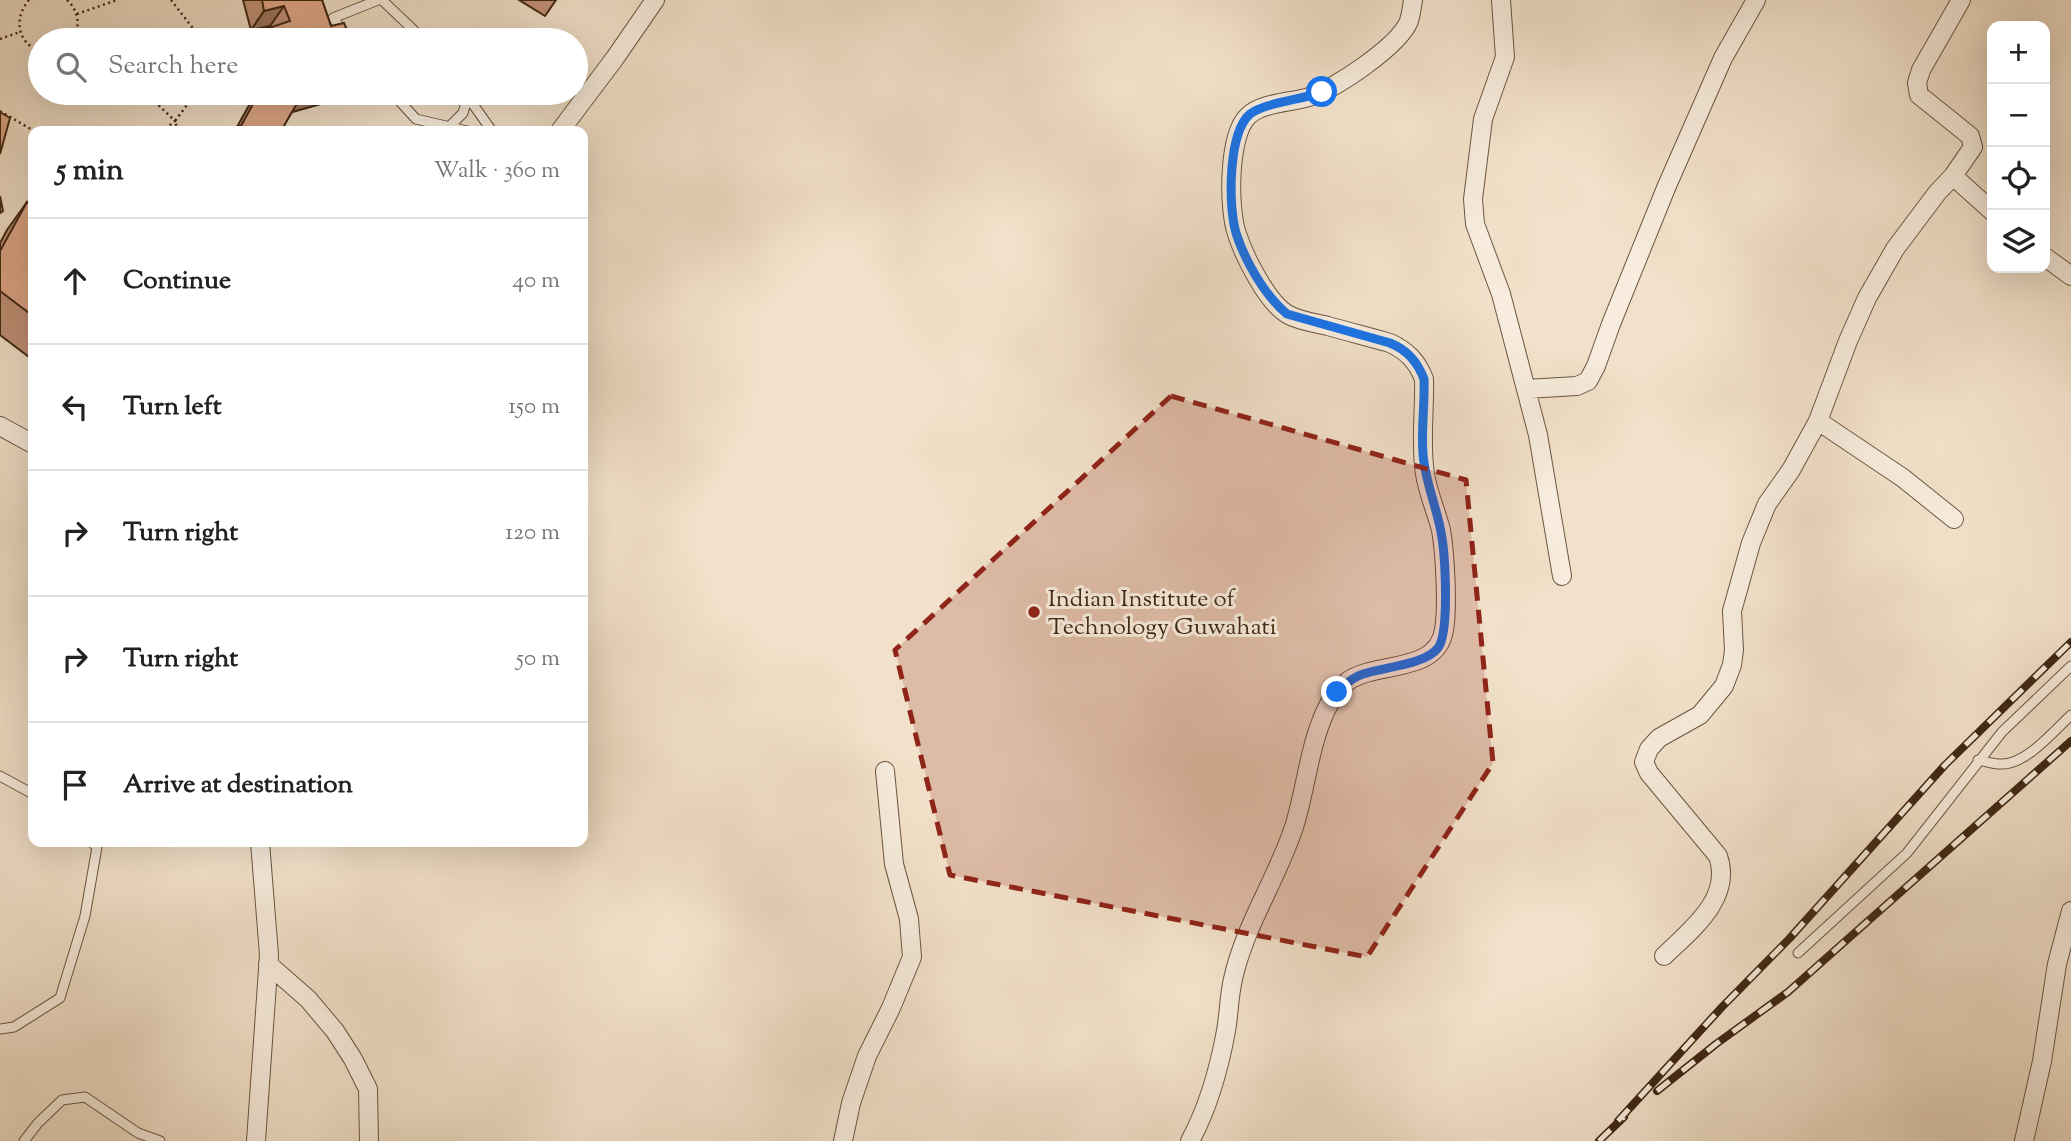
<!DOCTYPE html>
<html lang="en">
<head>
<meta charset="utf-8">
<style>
  :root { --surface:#fff; --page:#f2f2f2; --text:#222; --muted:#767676; --line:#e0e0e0 }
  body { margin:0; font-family:"Sorts Mill Goudy",serif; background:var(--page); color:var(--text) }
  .controls { position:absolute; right:21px; top:21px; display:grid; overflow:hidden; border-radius:14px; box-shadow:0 7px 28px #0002 }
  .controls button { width:63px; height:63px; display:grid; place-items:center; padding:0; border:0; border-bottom:2px solid var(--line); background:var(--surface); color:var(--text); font:35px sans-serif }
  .stop { position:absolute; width:21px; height:21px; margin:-16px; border:5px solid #1a73e8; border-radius:50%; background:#fff }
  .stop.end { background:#1a73e8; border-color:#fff; box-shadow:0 2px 7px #0008 }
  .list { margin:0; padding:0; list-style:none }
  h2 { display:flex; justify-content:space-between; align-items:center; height:91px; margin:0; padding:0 28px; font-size:30px }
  h2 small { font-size:23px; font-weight:400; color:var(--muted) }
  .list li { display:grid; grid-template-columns:46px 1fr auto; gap:21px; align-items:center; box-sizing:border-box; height:126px; padding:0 28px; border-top:2px solid var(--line) }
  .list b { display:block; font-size:26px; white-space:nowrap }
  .list em { font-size:23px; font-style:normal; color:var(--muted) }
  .icon { flex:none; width:38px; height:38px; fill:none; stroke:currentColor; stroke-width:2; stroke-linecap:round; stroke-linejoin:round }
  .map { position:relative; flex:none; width:2071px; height:1141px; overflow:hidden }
  .search { position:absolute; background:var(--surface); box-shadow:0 7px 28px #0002; left:28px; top:28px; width:560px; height:77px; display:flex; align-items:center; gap:18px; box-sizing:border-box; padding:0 24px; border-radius:38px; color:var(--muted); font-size:26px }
  .panel { position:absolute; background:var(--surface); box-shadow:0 7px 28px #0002; left:28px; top:126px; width:560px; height:721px; border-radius:14px }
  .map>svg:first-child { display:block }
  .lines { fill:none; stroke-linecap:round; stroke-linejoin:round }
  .service-casing { stroke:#6c5641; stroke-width:11 }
  .minor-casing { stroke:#6c5641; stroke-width:20 }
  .path { stroke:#3f2713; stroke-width:2.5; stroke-dasharray:2 3.5; stroke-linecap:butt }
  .service { stroke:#f7ecdd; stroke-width:9 }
  .minor { stroke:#f7ecdd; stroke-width:18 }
  .rail-casing { stroke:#3f2713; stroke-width:8 }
  .rail { stroke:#f7ecdd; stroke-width:5; stroke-dasharray:16; stroke-linecap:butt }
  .wall { fill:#c19178; stroke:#3f2713; stroke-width:2 }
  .shaded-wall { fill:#9d7661; stroke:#3f2713; stroke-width:2 }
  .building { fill:#e0a98b; stroke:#3f2713; stroke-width:2 }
  .route { stroke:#1a73e8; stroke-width:9 }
  .marked { fill:#8f2418; fill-opacity:0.2; stroke:#8f2418; stroke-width:5; stroke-dasharray:14 9; stroke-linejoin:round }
  .poi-dot { fill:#8f2418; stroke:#f7ecdd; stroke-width:2.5 }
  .labels { text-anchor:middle; stroke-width:6; stroke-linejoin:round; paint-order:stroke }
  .poi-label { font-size:24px; fill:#3f2713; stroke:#f7ecdd; text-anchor:start }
</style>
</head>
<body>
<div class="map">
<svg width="2071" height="1141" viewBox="0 0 2071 1141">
  <rect width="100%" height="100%" fill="#f2e1ca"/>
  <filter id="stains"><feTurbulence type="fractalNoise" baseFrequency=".00286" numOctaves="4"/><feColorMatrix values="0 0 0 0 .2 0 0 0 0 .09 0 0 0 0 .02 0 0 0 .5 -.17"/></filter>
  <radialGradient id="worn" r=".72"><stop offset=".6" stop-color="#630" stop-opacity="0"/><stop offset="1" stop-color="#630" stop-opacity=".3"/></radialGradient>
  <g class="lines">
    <g class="service-casing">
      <path id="service" d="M382 0 424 40
        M350 40 333 18 378 0
        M392 93 416 119 467 131
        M465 93 492 131
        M449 127 463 113 468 96
        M1978 760C1985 761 1993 764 2000 764 2025 766 2054 731 2071 715
        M0 776 33 794
        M1798 953 1907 853 2002 732 2071 666
        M0 1029 14 1027 60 998 85 916 97 847 91 842
        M24 1141 38 1123 62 1100 85 1097 138 1133 160 1141"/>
    </g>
    <g class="minor-casing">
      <path id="minor" d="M1501 0 1505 57 1483 119 1473 199 1475 224 1501 294 1538 435 1562 576
        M560 131 615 58 655 0
        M1953 176 1992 211
        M2045 257 2071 276
        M1526 389 1577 386 1588 381 1596 366 1611 324 1666 188 1723 58 1756 0
        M1818 421 1903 478 1954 519
        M0 426 33 444
        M1664 956C1691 930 1733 898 1718 856L1649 773 1644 762 1649 749 1659 738 1700 715 1724 686 1732 665 1734 650 1732 611 1751 543 1767 504 1791 470 1818 421 1848 341 1867 298 1895 249 1937 193 1953 176 1973 147 1970 136 1919 95 1917 83 1921 70 1961 0
        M268 964 308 999 335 1031 353 1059 368 1089 369 1141
        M256 1141 269 955 260 842
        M843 1141 851 1103 867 1056 891 1008 912 957 909 919 894 864 885 771
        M1190 1141C1208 1108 1219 1069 1226 1031 1229 1014 1229 996 1233 979 1245 925 1277 879 1294 827 1306 789 1309 746 1326 710 1331 699 1338 689 1348 681 1377 661 1437 674 1444 630 1448 607 1445 552 1441 530 1436 511 1428 493 1425 474 1420 442 1425 410 1424 379 1417 361 1407 351 1390 343 1369 337 1349 332 1328 326 1315 323 1299 321 1287 314 1267 302 1244 256 1237 234 1228 208 1228 135 1248 116 1263 102 1290 103 1309 97 1335 89 1399 46 1409 21 1411 14 1412 7 1413 0
        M2024 1141 2042 1061 2057 964 2071 911"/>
    </g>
    <path class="path" d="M29 0C14 17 16 43 40 51
      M67 0C79 11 81 27 72 40
      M171 0 202 40
      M77 14 117 0
      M0 39 20 32
      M150 93 149 96 175 121 162 131
      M0 111 34 131
      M178 131 175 121 196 93"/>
    <use href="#service" class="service"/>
    <use href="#minor" class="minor"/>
    <g class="rail-casing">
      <path id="rail" d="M1657 1091 1716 1044 1788 992 2071 741
        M1618 1121 1722 1007 1789 939 1945 765 2071 642
        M1599 1141 1624 1117"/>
    </g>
    <use href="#rail" class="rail"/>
  </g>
  <path class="wall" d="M243 0H322L331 26 350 38 368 40H252L257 32 271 27 270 26 251 30Z
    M519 0H556L545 16Z
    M256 93H359L237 127Z
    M27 202 33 208V360L0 335V243L7 230Z"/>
  <path class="shaded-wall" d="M284 6 270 26 251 30 264 11Z
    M303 93H359L289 113Z"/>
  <path class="building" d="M262 0H322L331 26 344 23 350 38 366 35 368 40H260L257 32 290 21 284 6 264 11Z
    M259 93H305H303L281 131H222L241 126Z
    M0 112 10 118 0 154Z
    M0 196 3 211 0 213Z
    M27 202 33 208V316L0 291V251Z"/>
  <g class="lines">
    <path class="route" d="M1322 92C1302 100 1266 102 1250 114 1228 133 1228 206 1236 233 1245 261 1265 296 1287 314L1390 343C1407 350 1417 361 1424 379 1425 403 1421 429 1423 454 1425 481 1436 505 1441 532 1445 553 1450 631 1438 648 1425 665 1383 667 1363 674 1353 677 1345 684 1337 692"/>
  </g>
  <path class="marked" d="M1171 396 1466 480 1493 763 1367 957 950 875 895 650Z"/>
  <circle class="poi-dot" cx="1034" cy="612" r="7"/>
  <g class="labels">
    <g class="poi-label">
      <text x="1048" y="606">Indian Institute of<tspan x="1048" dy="28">Technology Guwahati</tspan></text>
    </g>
  </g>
  <rect width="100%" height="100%" filter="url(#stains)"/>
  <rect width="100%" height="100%" fill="url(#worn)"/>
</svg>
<div class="controls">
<button>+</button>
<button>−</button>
<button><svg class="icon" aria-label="locate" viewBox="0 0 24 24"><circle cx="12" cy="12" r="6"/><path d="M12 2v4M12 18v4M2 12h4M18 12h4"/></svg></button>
<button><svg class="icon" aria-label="layers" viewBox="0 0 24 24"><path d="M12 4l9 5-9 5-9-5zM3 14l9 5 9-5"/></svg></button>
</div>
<div class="stop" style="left:1322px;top:92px"></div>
<div class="stop end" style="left:1337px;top:692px"></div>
<div class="search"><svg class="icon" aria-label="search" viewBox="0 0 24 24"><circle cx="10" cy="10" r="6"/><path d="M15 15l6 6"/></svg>Search here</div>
<section class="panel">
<h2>5 min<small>Walk · 360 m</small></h2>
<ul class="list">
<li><svg class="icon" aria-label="ahead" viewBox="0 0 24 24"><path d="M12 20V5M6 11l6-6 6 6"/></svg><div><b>Continue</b></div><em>40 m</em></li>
<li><svg class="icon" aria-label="left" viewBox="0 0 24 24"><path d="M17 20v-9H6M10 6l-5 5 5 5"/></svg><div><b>Turn left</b></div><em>150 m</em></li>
<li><svg class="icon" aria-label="right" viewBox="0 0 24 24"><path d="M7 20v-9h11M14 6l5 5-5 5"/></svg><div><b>Turn right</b></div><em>120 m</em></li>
<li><svg class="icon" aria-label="right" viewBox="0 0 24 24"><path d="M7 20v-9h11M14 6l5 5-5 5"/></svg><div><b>Turn right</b></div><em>50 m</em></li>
<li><svg class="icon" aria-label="arrive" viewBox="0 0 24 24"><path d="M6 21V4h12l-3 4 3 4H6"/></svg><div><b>Arrive at destination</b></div></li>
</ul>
</section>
</div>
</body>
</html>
